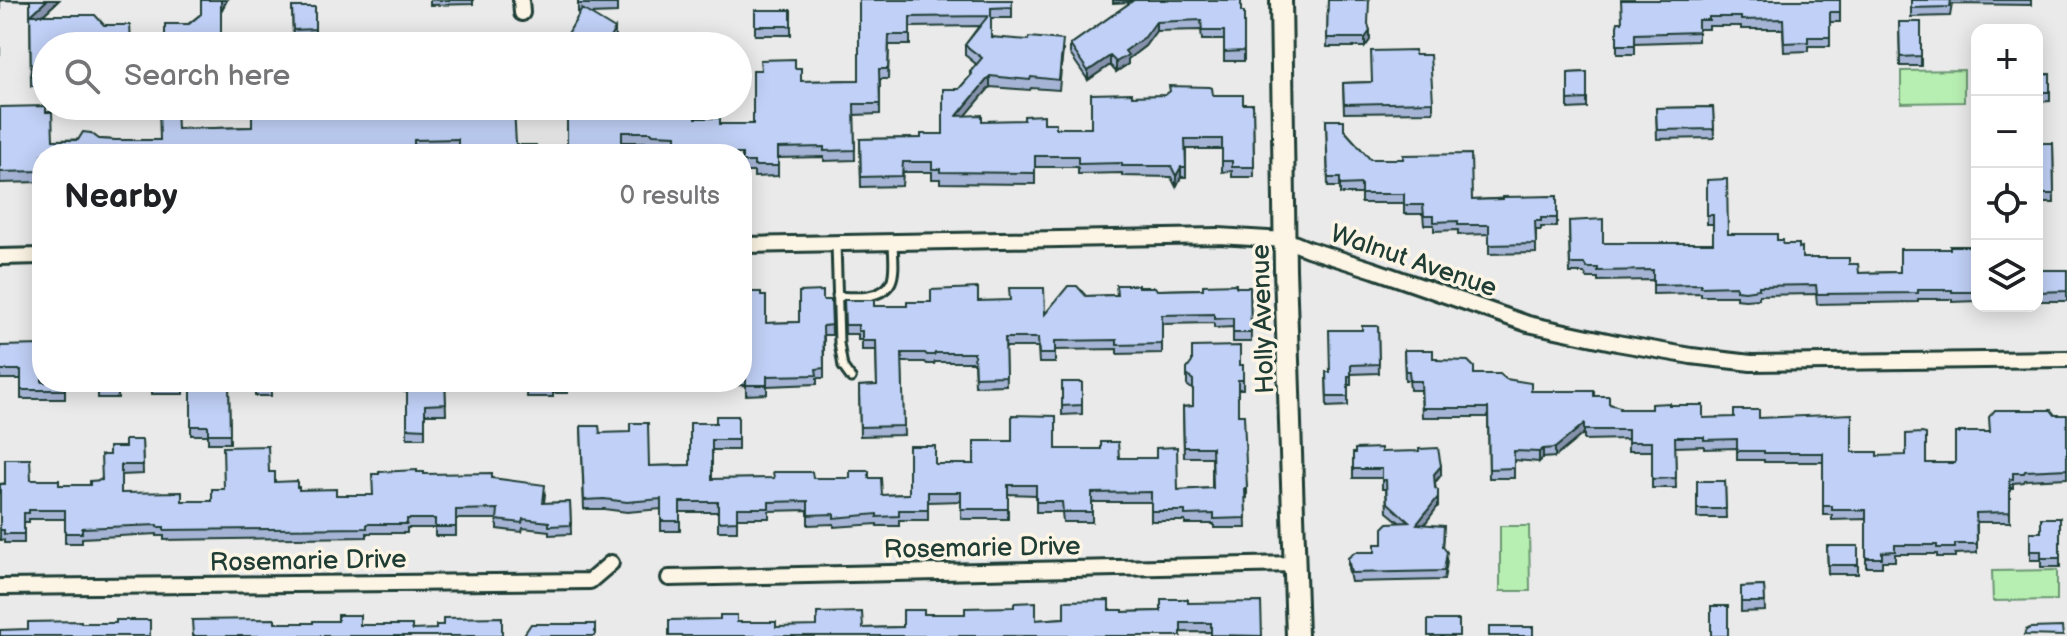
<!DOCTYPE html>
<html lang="en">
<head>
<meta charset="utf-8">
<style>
  :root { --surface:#fff; --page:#f6f6f6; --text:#202124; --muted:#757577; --line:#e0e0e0 }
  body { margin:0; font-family:"Balsamiq Sans",sans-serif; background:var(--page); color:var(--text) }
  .controls { position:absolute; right:24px; top:24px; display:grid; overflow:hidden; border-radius:16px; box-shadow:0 4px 20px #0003 }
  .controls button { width:72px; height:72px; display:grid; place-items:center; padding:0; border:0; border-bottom:2px solid var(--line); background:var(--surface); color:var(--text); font:40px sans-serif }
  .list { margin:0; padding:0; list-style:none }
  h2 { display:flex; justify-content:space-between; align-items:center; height:104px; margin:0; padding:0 32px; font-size:34px }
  h2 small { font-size:26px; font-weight:400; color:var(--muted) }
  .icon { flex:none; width:44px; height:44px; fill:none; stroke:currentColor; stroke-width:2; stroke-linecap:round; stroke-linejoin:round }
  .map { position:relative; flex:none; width:2067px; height:636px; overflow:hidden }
  .search { position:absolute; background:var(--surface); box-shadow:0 4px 20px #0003; left:32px; top:32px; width:720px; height:88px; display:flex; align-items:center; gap:20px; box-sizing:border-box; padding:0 28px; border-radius:44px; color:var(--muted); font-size:30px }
  .panel { position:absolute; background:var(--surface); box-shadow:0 4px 20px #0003; left:32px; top:144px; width:720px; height:248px; border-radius:32px }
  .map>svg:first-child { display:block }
  .green { fill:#b7eeb1; stroke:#6b9672; stroke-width:2 }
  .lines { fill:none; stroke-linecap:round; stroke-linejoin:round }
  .lane-casing { stroke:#1f3d34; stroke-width:13 }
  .street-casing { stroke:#1f3d34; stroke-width:20 }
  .secondary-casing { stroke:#1f3d34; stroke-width:26 }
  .lane { stroke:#fcf5e5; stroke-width:7 }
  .street { stroke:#fcf5e5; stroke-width:14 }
  .secondary { stroke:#fcf5e5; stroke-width:20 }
  .wall { fill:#a5b3d4; stroke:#1f3d34; stroke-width:2 }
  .shaded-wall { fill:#8692ac; stroke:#1f3d34; stroke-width:2 }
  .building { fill:#c0d0f6; stroke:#1f3d34; stroke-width:2 }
  .labels { text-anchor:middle; stroke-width:7; stroke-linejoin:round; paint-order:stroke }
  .street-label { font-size:26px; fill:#1f3d34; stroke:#fcf5e5 }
</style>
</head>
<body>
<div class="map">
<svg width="2067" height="636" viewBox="0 0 2067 636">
  <rect width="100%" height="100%" fill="#eaeaea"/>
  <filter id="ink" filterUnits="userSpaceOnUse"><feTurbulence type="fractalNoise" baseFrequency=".0125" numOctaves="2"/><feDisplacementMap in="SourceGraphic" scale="16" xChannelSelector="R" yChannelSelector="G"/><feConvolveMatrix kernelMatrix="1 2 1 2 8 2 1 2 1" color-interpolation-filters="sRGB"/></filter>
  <g filter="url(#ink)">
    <path class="green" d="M1964 70V102L1901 103V71Z
      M1500 526H1529L1530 591H1500Z
      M2057 570V600L1993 601 1992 571Z"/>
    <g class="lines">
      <g class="lane-casing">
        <path id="lane" d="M836 243 839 343 843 367 851 378
          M837 296C854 297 882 300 891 282 896 271 893 254 893 242"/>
      </g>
      <g class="street-casing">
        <path id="street" d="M521 0 522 13
          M742 245 1218 236 1286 240 1308 249 1374 270 1528 324 1617 343 1691 356 1751 363 2067 359
          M0 257 42 256
          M669 578 1296 564
          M0 587 590 581 611 563"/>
      </g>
      <g class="secondary-casing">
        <path id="secondary" d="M1281 0 1285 269 1297 636"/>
      </g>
      <use href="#lane" class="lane"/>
      <use href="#street" class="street"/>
      <use href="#secondary" class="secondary"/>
    </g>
    <path class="wall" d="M0 0H59L43 15 104 25 131 42H165L201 14V0H228H227L221 11V46H46V86H31L30 1 0 0V56Z
      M430 0H473V4L430 5Z
      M578 0H617V13L590 14 615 38 578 14Z
      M859 0H1012V18H991V37L1063 50 1059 90 1031 88 1030 90 990 87 966 115 982 121 1044 123 1056 128H1091L1132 96 1213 95 1243 104H1253L1254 177H1232V171L1222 172V149H1186V177H1181L1176 187 1171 177 1122 176V173L1078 174V168L1077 167H1035V184L940 183V179H932V172H903L902 186 861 187 860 139 921 138 943 134 959 89 970 76V72L976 64 965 55V45L979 26 910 27V45H889L888 79H880V114L854 115 855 160 824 161V157L778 158V176L754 177V172H742V154L676 145 653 144 651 142H622V154H567V106L696 118 720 124H753L795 68 801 81 859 80Z
      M1113 0H1241V12H1244V61H1224V40H1202L1201 30 1156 31 1145 46 1128 59V64L1116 72 1110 65 1088 80 1070 54V45L1131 2 1113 3Z
      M1328 0 1368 24 1370 40 1365 47H1327Z
      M1840 0V22H1830V46H1808V51L1784 52 1783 29H1741V26H1709V29H1698V41L1635 43V54H1617V26Z
      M1911 0H2031V5L1952 4 1950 16 1911 17Z
      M292 7H315V39H293Z
      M755 10H791V35H755Z
      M1899 22H1921V66H1900Z
      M1415 55 1433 102V112L1344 113 1343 83 1372 82Z
      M1587 72V108L1568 109V73Z
      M2037 74H2050V101L2037 102Z
      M252 106 516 145 539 154H458V150L414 151V154H42V182L0 183V107L46 112 53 140 99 139 115 140H160L177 129 252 127Z
      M1713 107 1714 138 1657 139 1656 108Z
      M1326 120 1344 130 1370 159 1472 200 1557 196V227H1541V230H1536V253L1489 254V234L1458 235V230L1434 231V225H1424L1423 214H1404V203H1361V194H1340V187H1328Z
      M2037 143H2053L2054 203H2037Z
      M1707 180 1728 234 1777 240 1783 244 1799 248 1802 258 1849 264 1859 273 1900 272 1950 249 1977 246V301L1952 302V299H1918V302L1817 304 1816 294 1759 295V299L1745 300 1736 299V296H1701V293L1653 294V280L1598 281V278H1587L1584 273H1570L1569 221 1603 243H1713V224H1707Z
      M2037 270H2067V301H2037Z
      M1138 287 1157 290 1203 289 1250 287 1251 342H1233V327L1214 328V323L1162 324V353L1117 354V349L1055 350V363H1039L1038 347H1005L1006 385 975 386 974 362H935L934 364H927L925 362H902L904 435 860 436 859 386 877 385 876 350H862V340H858V334H845L844 300 874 306H907L978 301 1045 314 1086 296 1116 295Z
      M742 292 766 323 799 322 823 300H831L832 335H824V378H817V384L767 386V394L746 395V385L718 386V382H742Z
      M1378 326 1379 373 1351 374V385H1348V406L1327 407 1326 372H1330L1362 330Z
      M0 346 65 382V399H21V379H0Z
      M1404 350 1433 358 1474 374 1506 379 1531 391 1594 396 1620 409H1651L1669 405 1703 418H1759L1852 452 1926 463H1955L1990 432 2055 415H2067V478L2025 480 2024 482 2013 483V488H2010V522H1977V553L1955 554V557H1937V554H1895V561H1882V567H1866V519L1832 520V515H1823V462H1764V460H1737V448L1704 449V446L1675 447 1676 488H1652V451H1628V439L1584 440V433L1555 457 1543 458 1539 462 1514 460V478H1489L1488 417H1422L1421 390H1410L1409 380H1405Z
      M1243 365V389H1238V415L1247 488V498H1245L1246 528H1214V524H1185V521H1151V502H1092V522H1063L1062 512H1036V495L1008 494V519H961V501L928 502V520H899V526H877V524L834 527V524L808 525V510L769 511V518H737V531H718V512H680V531H661V509L627 512 604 509H584L581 426 600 433 649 466 690 465 716 423 738 416V450H712V479L869 478 882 495 909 494 935 464H974L1056 449 1119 458 1178 490 1212 488V457H1184L1183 407 1193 406V390L1187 385V369Z
      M98 382H118V398H98Z
      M152 382H183V394H152Z
      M255 382H271V396H255Z
      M404 382H445L446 414H425V438H407V392H404Z
      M527 382H596V389H568V393H553V397H527Z
      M625 382H646V389H625Z
      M1062 382H1082V414L1062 415Z
      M191 386H229L230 443H208V435H191Z
      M142 440 143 474 121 475V493L182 501H212L223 489 269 472 275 482 297 487 299 490 336 495H373L417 472 424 474 492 478 545 494 544 503 570 502 571 534 549 535V531L523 528 522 532 497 529V519H456V536H435V528H407V533H367V537L164 540V536H157V534L82 538V543H65V519H29V522H24V543H4V540H0V484L31 480 59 485H90L101 480 109 455Z
      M1381 452 1441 475 1435 483 1438 506 1424 525 1444 535 1443 548 1447 562 1444 580 1351 582 1348 568V558L1375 552 1383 544 1399 522 1387 512 1386 489H1382V478H1353V453Z
      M1697 481H1725L1726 518H1697Z
      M2060 518V567H2041V560H2030V532H2041Z
      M1827 546H1858V574H1828Z
      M1764 586 1765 611 1741 612V587Z
      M1188 603 1262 636H1211V632L669 636 737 622 776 627 863 628 903 627 924 614 1036 620 1064 618 1109 610 1123 612 1161 611Z"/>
    <path class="shaded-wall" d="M47 0H59L31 26V15Z
      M221 0H227L221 11Z
      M1156 22V31L1145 46 1128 59V64L1116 72V62L1125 51Z
      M615 29V38L611 46H605Z
      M1370 31V40L1365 47V38Z
      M1110 56V65L1088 80V71Z
      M990 76V87L957 126V116Z
      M1181 167V177L1176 187V176Z
      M1584 424V433L1555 457V448Z
      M1543 449V458L1539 462V452Z
      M1441 466V475L1434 483V474Z
      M1438 497V506L1417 534V524Z"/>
    <path class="building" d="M30 0H47L31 15H95L104 25H130L131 42H165V24H189L201 14V0H221V46H46V75H31Z
      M578 0H617V4H578Z
      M859 0H1012V7L991 8V37L1028 40 1029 37 1063 40 1059 80 1031 77 1030 80 990 76 957 116 982 115V121L1024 120V116L1044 115V123H1056V128H1091V94L1132 93V96L1165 95 1170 91 1169 86 1210 87 1212 88 1213 95H1243V104H1253L1254 167H1232V161H1222V139H1185L1186 167H1181L1176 176 1171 166H1122V163L1078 164V157L1077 156H1035V173L940 172V169H932V162H903L902 176 861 177 860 139 921 138V134H943V89H959L972 74 970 72 982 58 965 45 988 16 910 17V35H889L888 69H879L880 104H854L855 150 824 151V147L778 148V166H754V162H742V154H676V135L653 134 651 132H622V154H601V150H567V106H596V108L646 107 647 106H696V118H720V124H753V70H761L760 60 795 59V68H801V81L859 80Z
      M1134 0H1241V12H1244V51L1224 52V31H1202L1201 20 1156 22 1145 37 1125 51 1128 55 1116 62 1110 56 1088 71 1070 45Z
      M1328 0H1369L1368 24 1370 31 1365 38H1327Z
      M1621 0H1840V12H1830V37H1808V42L1784 43 1783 19 1741 20V17H1709V20H1698V32L1635 34V45H1617V26L1618 22H1622Z
      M1911 0H1951L1950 7 1911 8Z
      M292 7H315V29L293 30Z
      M582 9 615 29 605 46H561Z
      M755 10H791V26H755Z
      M1899 22H1921V56L1900 57Z
      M330 38H352L353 46H330Z
      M1415 50V55H1430L1433 102 1344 104 1343 83 1372 82 1371 51Z
      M1587 72V99L1568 100V73Z
      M2037 74H2050V92H2037Z
      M46 106V112H52L53 140H78L83 132 91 133 99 139 115 140H160L159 106H176L177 129 252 127V106H514L516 145H536L537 147H539V154H503V151H461V150H458V139L414 140V151H347V153L314 154H42V171L0 172V107Z
      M1713 107 1714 129 1657 130 1656 108Z
      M1326 120H1344V130L1370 159H1403V155L1471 154 1472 200 1503 199V197L1557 196V218H1541V221H1535L1536 244 1489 245V225H1458V221L1434 222V216H1424L1423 205H1404V194H1361V184L1340 185V178H1328Z
      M2037 143H2053L2054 194H2037Z
      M1727 179 1728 234H1777V240H1783V244H1799V248L1802 247V258H1849V264H1858L1859 273 1900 272V249H1950V246H1977V292H1952V290H1918V293L1817 294 1816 285 1759 286V289L1745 291 1736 290V286L1701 287V284L1653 285V270L1598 271V268H1587L1584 264H1570L1569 221 1603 219V243H1713V215H1707V180Z
      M2037 270H2067V291L2037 292Z
      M1236 284V287H1250L1251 333H1233V318L1214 319V314L1162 315V344L1117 345V340L1055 341V354H1039L1038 338H1005L1006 376 975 377 974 353H935L934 355H927L925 353H902L904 426 860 427 859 386 877 385 876 341H862V331H858V325H845L844 300H874V306H907V302H931V290L978 288V301L1010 300 1009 288H1044L1045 314 1068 286H1077L1086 296 1117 295 1116 285H1138V287H1155L1157 290H1161L1203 289V285Z
      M823 291V300H831L832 325 823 326 824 368 816 369 817 375 767 376V385H746V376H742V292H761V296H766V323L799 322V292Z
      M1362 326H1378L1379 364 1351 365V376H1348V397H1327L1326 372H1330L1329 330H1362Z
      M42 345V382H65V390H21V370H0V346Z
      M1240 346V365H1243V380H1238V415H1244L1247 488H1245L1246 518 1214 519V514L1185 515V511H1151V492L1092 493V512H1063L1062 502H1036V485H1008V509H961V492H928V510H899V516L877 517V514L834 518V514L808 515V501L769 502V508H737V521L718 522V502H680V521H661V499L627 502 604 499 584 500 581 426H599L600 433 630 432V423H648L649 466 690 465V423H716V416H738V440H712V479L774 478 773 472H812L813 478H850V471H869V478H881L882 495 909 494V446H935V464H974V441H1012V415L1056 416V449H1101V442H1118L1119 458H1156V448L1177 447 1178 490 1213 488 1212 447H1184L1183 407 1193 406V380L1187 375V369L1192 362V347Z
      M1404 350H1433V358H1437V360L1468 361 1474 367V374H1500L1506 379 1531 383V391H1594V396H1609V404L1620 407V409H1651V404L1669 403V405H1703V418L1734 417V410H1759V418L1852 414V452H1877V456L1906 455V434L1922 433 1926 434V463H1955V433H1959V432H1990L1989 417 1995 410H2051L2055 415H2067V469L2025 471 2024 473H2013V479H2010V512L1976 513 1977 544H1955V548H1937V545H1895V551L1882 552V558H1866V510H1832V506H1823V453H1764V451H1737V439L1704 440V437H1675L1676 478 1652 479V442H1628V430H1584V424L1555 448 1543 449 1539 452 1514 451V468L1489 469 1488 408H1422L1421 381H1410L1409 371H1405Z
      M98 382H118V389H98Z
      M152 382H183V384H152Z
      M255 382H271V387H255Z
      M404 382H445L446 404 425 405V429L407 428V383Z
      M527 382H568V384H553V387L527 388Z
      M1062 382H1082V405L1062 406Z
      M191 386H229L230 434H208V426H191Z
      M125 440H142L143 465H121V493L182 492V501H212V489H224L223 447 268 446 269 472H275V482L297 481V487H299V490L336 489V495H373L372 474H379V472L417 470V472H424V474L492 473V478L545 485 543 503 570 502 571 525 549 526V522L523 519 522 523 497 520 498 509 456 510V527H435V519H407V524H367V528L164 530V527H157V525L82 528V533H65V510H29V513H24V534H4V530H0V484H5V459H30L31 480H59V485H90V481L102 480 101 455H109V447H125Z
      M1381 448V452L1419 451V449L1438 448 1441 466 1434 474 1435 488 1438 490V497L1417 524 1444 526 1443 547 1447 552 1444 571 1351 573 1348 558 1355 552H1375V544H1383V528L1388 523 1409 522 1387 502 1386 480H1382V469H1353V453H1355V449Z
      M1697 481H1725L1726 509H1697Z
      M2041 518H2060V558H2041V551H2030V532H2041Z
      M1827 546H1858V565H1828Z
      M1764 586 1765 602H1741V587Z
      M1161 599H1188V603L1261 602 1262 636 1211 635V623H1181V636H669V620L720 619V615H737V622H776V627L817 626V613L862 612 863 628 903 627V610H924V614H965V608L1014 607V603L1036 602V620L1064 618V601L1109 600V610H1123V612L1161 611Z
      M1711 606H1728V636H1711Z
      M338 615H360V625H412V630L436 629V625H443V618L502 617V636H193L192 620 275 619V623H313V621H338Z
      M116 620H150V636H0V630L28 629V622L81 621V623H116Z
      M1428 620H1459V636H1428Z
      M531 624H595V636H523Z
      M1489 627H1533V636H1489Z
      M2062 627 2063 636 2024 635 2026 630 2030 628Z"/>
  </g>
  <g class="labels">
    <g class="street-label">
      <text transform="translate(1414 260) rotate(19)" y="9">Walnut Avenue</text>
      <text transform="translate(1262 319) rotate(-92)" y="9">Holly Avenue</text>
      <text transform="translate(982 547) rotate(-1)" y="9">Rosemarie Drive</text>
      <text transform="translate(308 560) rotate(-1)" y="9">Rosemarie Drive</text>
    </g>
  </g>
</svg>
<div class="controls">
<button>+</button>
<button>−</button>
<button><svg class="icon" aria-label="locate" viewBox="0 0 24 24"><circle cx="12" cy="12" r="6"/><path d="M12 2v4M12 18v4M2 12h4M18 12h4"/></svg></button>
<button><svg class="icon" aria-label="layers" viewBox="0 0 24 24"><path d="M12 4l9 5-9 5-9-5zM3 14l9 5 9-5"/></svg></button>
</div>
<div class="search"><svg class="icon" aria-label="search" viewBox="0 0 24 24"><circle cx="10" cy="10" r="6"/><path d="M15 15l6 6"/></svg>Search here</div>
<section class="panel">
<h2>Nearby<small>0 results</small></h2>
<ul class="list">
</ul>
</section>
</div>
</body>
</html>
